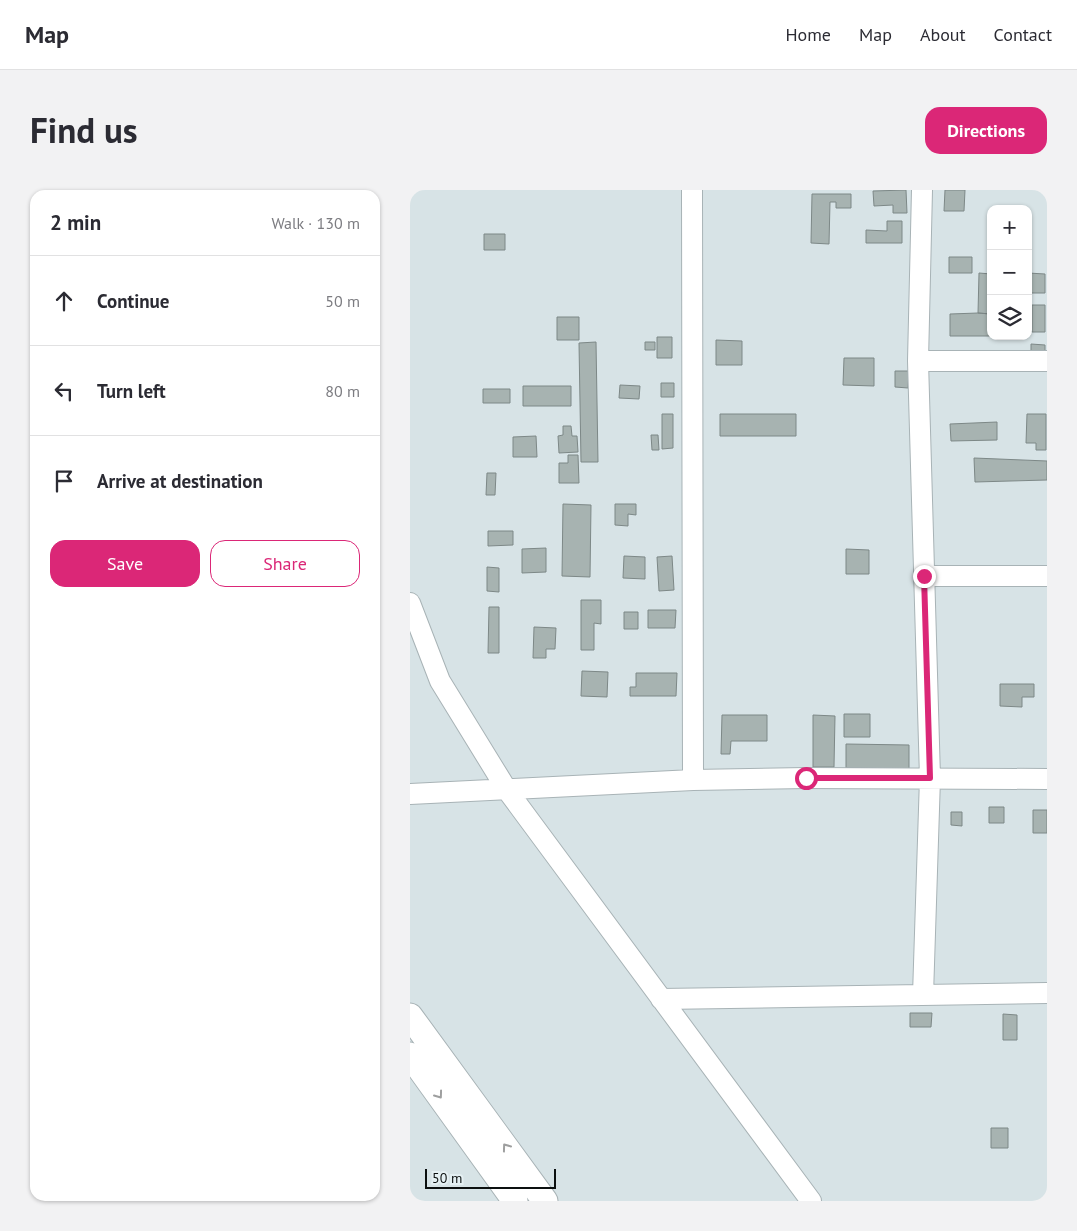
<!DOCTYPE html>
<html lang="en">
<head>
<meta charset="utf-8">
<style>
  :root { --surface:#fff; --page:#f2f2f3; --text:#2b2b33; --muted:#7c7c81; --line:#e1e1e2; --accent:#db2777 }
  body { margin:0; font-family:"PT Sans",sans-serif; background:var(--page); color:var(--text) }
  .controls { position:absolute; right:15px; top:15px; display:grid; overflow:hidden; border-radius:10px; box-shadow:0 1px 4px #0004 }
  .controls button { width:45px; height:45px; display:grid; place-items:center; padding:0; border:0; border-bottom:1px solid var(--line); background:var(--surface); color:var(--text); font:25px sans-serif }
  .scale { position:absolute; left:15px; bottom:12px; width:131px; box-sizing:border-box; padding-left:5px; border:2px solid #0c1010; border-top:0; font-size:14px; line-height:18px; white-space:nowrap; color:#0c1010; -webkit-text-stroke:4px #e5f0f3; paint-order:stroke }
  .stop { position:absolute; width:15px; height:15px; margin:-11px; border:4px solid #db2777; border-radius:50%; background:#fff }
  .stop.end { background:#db2777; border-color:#fff; box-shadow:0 1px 5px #0008 }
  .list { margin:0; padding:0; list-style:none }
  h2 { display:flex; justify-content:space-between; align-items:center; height:65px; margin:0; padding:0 20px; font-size:21px }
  h2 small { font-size:16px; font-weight:400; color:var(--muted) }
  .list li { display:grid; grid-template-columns:32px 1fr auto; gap:15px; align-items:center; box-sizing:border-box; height:90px; padding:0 20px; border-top:1px solid var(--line) }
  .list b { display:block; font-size:19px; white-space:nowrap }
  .list em { font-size:16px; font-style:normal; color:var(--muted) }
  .actions { display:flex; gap:10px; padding:15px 20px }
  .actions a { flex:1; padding:11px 0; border:1px solid var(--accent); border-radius:15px; text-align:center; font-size:18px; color:var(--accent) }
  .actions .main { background:var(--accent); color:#fff }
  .icon { flex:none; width:28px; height:28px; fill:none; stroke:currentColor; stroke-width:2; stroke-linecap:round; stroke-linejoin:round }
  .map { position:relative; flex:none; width:637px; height:1011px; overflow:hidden; border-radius:15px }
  header { display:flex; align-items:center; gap:30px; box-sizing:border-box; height:70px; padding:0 25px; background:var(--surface); border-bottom:1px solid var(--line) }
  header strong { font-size:24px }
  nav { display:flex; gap:28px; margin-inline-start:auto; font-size:18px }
  .intro { display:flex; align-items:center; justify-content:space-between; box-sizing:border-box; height:120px; padding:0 30px }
  h1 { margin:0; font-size:35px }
  .button { padding:12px 22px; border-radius:15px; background:var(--accent); color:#fff; font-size:18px; font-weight:700 }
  main { display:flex; gap:30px; padding:0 30px }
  aside { flex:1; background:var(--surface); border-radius:15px; box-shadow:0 1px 4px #0004 }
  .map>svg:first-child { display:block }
  .building { fill:#a7b3b1; stroke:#7d8887 }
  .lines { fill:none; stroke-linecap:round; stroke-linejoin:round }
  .minor-casing { stroke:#a8b3b6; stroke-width:22 }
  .major-casing { stroke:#a8b3b6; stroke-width:27 }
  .minor { stroke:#fff; stroke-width:20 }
  .major { stroke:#fff; stroke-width:25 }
  .oneway { stroke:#9e9f9f }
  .route { stroke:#db2777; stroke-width:6 }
</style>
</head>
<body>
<header>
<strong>Map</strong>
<nav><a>Home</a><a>Map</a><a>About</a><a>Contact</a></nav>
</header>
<div class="intro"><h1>Find us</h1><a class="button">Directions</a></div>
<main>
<aside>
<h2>2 min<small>Walk · 130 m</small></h2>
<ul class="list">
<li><svg class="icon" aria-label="ahead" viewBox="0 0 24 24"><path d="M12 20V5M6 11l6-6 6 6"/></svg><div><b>Continue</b></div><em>50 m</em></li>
<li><svg class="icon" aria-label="left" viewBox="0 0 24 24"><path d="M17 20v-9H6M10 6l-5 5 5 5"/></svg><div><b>Turn left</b></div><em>80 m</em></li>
<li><svg class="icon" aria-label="arrive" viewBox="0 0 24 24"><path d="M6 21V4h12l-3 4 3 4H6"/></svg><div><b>Arrive at destination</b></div></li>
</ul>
<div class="actions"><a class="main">Save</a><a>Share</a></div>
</aside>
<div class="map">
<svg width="637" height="1011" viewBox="0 0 637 1011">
  <rect width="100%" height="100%" fill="#d7e3e6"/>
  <path class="building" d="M496 0 497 23H483V15L464 16 463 1Z
    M535 0H555L554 21H534Z
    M402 4H441V18H426V12H420L419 54 401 53Z
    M477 31H492V53H456V40L477 41Z
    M74 44H95V60H74Z
    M539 67H562V83H539Z
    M569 83 581 84V124L568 123Z
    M618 83 635 84V103H618Z
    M622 115H635V142H622Z
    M568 123 581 124V146H540V124Z
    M147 127H169V150H147Z
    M247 147H262V168H247Z
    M306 150 332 151V175H306Z
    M186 152 188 272H171L169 153Z
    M235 152H245V160H235Z
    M621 154 635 155V165H621Z
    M434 168H464V196L433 195Z
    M485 181H499L498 198 485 197Z
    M251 193H264V207H251Z
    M210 195 230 196 229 209 209 208Z
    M113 196H161V216H113Z
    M73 199H100V213H73Z
    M252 224H263V258L252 259Z
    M310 224H386V246H310Z
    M617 224H636V260H626V253H616Z
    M587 232V250L541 251 540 234Z
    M153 236H161L162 246H167L168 262 149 263 148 246 153 245Z
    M241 245H248L249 260H242Z
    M126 246 127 267H103V247Z
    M158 265H168L169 293H149V273H158Z
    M564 268 637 271V290L565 292Z
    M77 283H86L85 305H76Z
    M153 314 181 315 180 387 152 386Z
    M205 314H226V325L218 324V336L205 335Z
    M78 341H103V355L78 356Z
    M136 358V382L112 383V359Z
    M436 359 459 360V384H436Z
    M214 366 235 367V389L213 388Z
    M262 366 264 400 249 401 247 367Z
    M77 377 89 378V402L77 401Z
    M171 410H191V434L184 433V460H171Z
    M79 417H89V463H78Z
    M238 420H266L265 438H238Z
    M214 422H228V439H214Z
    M124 437 146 438 145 459H136V468H123Z
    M172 481 198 482 197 507 171 506Z
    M226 483H267L266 506H220V497H226Z
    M590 494H624V507H612V517L590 516Z
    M434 524H460V547H434Z
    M312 525H357V551H321L320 564H311Z
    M403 525 425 526 424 577H403Z
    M436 554 499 555V579L436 578Z
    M579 617H594V633H579Z
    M623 620H637V643H623Z
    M541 622H552V636L541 635Z
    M500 823H522L521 837H500Z
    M593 824 607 825V850H593Z
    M581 938H598V958H581Z"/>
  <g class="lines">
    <g class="minor-casing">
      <path id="minor" d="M282 0 283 590
        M512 0 508 171 520 588 513 805
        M508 171H637
        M514 386H637
        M0 413 30 491 97 600 401 1011
        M0 604 283 590 396 588 637 589
        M251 809 637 803"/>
    </g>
    <g class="major-casing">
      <path id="major" d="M0 826 135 1011
        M0 865 105 1011"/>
    </g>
    <use href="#minor" class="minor"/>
    <use href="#major" class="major"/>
  </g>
  <defs><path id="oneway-chevron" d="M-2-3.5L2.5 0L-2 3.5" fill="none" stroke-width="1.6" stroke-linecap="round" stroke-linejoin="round" transform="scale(1.25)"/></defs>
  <g class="oneway">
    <use href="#oneway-chevron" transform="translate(29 905) rotate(54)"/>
    <use href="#oneway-chevron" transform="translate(96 957) rotate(-126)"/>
  </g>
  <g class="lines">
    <path class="route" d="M396 588H520L514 386"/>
  </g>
</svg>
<div class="controls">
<button>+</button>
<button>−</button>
<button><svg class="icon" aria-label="layers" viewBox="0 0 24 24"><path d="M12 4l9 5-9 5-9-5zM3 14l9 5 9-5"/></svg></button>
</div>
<div class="scale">50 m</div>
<div class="stop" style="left:396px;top:588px"></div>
<div class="stop end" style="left:514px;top:386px"></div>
</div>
</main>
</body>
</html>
